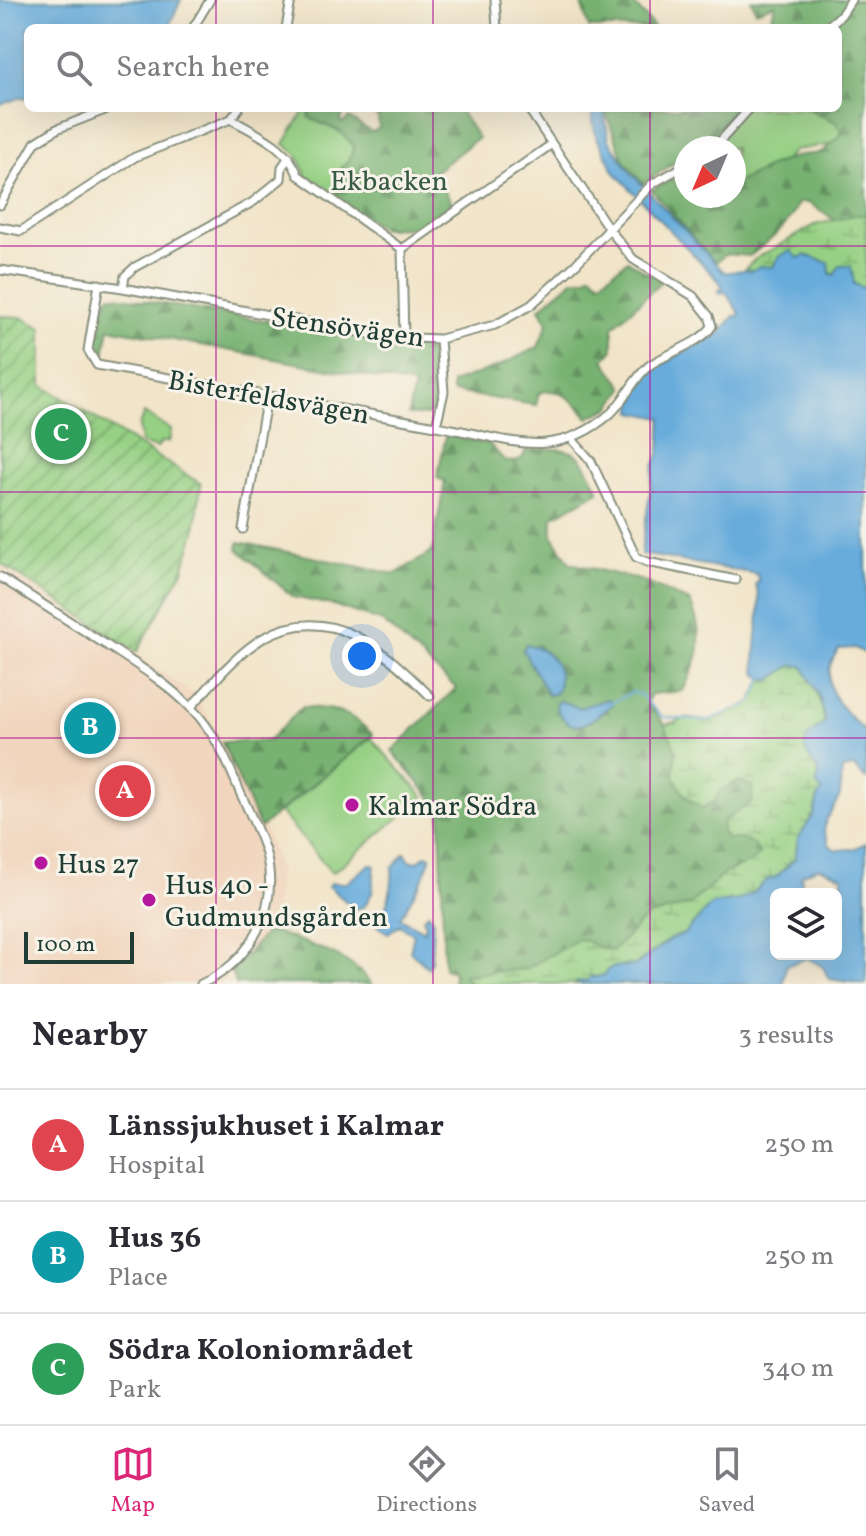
<!DOCTYPE html>
<html lang="en">
<head>
<meta charset="utf-8">
<style>
  :root { --surface:#fff; --page:#f7f7f7; --text:#2b2b33; --muted:#7c7c81; --line:#e1e1e2; --accent:#db2777 }
  body { margin:0; font-family:Vollkorn,serif; background:var(--page); color:var(--text) }
  .controls { position:absolute; right:24px; bottom:24px; display:grid; overflow:hidden; border-radius:12px; box-shadow:0 8px 32px #0002 }
  .controls button { width:72px; height:72px; display:grid; place-items:center; padding:0; border:0; border-bottom:2px solid var(--line); background:var(--surface); color:var(--text); font:40px sans-serif }
  .compass { position:absolute; left:674px; top:136px; width:72px; height:72px; border-radius:50%; background:var(--surface); box-shadow:0 8px 32px #0002; rotate:224deg }
  .scale { position:absolute; left:24px; bottom:20px; width:110px; box-sizing:border-box; padding-left:8px; border:4px solid #1f3d34; border-top:0; font-size:22px; line-height:28px; white-space:nowrap; color:#1f3d34; -webkit-text-stroke:6px #f7f3e8; paint-order:stroke }
  .you { position:absolute; left:362px; top:656px; width:28px; height:28px; margin:-20px; border:6px solid #fff; border-radius:50%; background:#1a73e8; box-shadow:0 0 0 12px #1a73e833 }
  .badge { display:grid; place-items:center; width:52px; height:52px; border-radius:50%; background:var(--accent); color:#fff; font-size:26px; font-weight:700 }
  .pin { position:absolute; translate:-50% -50%; border:4px solid #fff; box-shadow:0 2px 8px #0006 }
  .list { margin:0; padding:0; list-style:none }
  h2 { display:flex; justify-content:space-between; align-items:center; height:104px; margin:0; padding:0 32px; font-size:34px }
  h2 small { font-size:26px; font-weight:400; color:var(--muted) }
  .list li { display:grid; grid-template-columns:52px 1fr auto; gap:24px; align-items:center; box-sizing:border-box; height:112px; padding:0 32px; border-top:2px solid var(--line) }
  .list b { display:block; font-size:30px; white-space:nowrap }
  .list p { margin:0; font-size:26px; white-space:nowrap; color:var(--muted) }
  .list em { font-size:26px; font-style:normal; color:var(--muted) }
  .icon { flex:none; width:44px; height:44px; fill:none; stroke:currentColor; stroke-width:2; stroke-linecap:round; stroke-linejoin:round }
  .map { position:relative; flex:none; width:866px; height:984px; overflow:hidden }
  .search { position:absolute; background:var(--surface); box-shadow:0 8px 32px #0002; left:24px; right:24px; top:24px; height:88px; display:flex; align-items:center; gap:20px; box-sizing:border-box; padding:0 28px; border-radius:12px; color:var(--muted); font-size:30px }
  .sheet { height:440px; background:var(--surface) }
  nav { display:flex; justify-content:space-around; align-items:center; box-sizing:border-box; height:112px; border-top:2px solid var(--line); background:var(--surface); font-size:22px; color:var(--muted) }
  nav a { display:grid; justify-items:center; gap:4px }
  nav .on { color:var(--accent) }
  .map>svg:first-child { display:block }
  .built { fill:#f1d5bd }
  .green { fill:#96d084; stroke:#5a865c; stroke-width:2 }
  .forest { fill:url(#forest-firs); stroke:#4c7853; stroke-width:2; fill-rule:evenodd }
  .wetland { fill:url(#wetland-marsh); stroke:#5a865c; stroke-width:2 }
  .garden { fill:url(#garden-furrows); stroke:#5a865c; stroke-width:2 }
  .water { fill:#67acdc; stroke:#437488; stroke-width:2; fill-rule:evenodd }
  .lines { fill:none; stroke-linecap:round; stroke-linejoin:round }
  .stream { stroke:#67acdc; stroke-width:2 }
  .minor-casing { stroke:#88907e; stroke-width:11 }
  .minor { stroke:#fff; stroke-width:7 }
  .grid { fill:none; stroke:#b5179e; stroke-width:2; stroke-opacity:0.55 }
  .poi-dot { fill:#b5179e; stroke:#f7f3e8; stroke-width:3 }
  .labels { text-anchor:middle; stroke-width:6; stroke-linejoin:round; paint-order:stroke }
  .park-label { font-size:28px; fill:#375a44; stroke:#f7f3e8 }
  .street-label { font-size:28px; fill:#1f3d34; stroke:#f7f3e8 }
  .poi-label { font-size:28px; fill:#1f3d34; stroke:#f7f3e8; text-anchor:start }
</style>
</head>
<body>
<div class="map">
<svg width="866" height="984" viewBox="0 0 866 984">
  <defs>
    <pattern id="forest-firs" width="22" height="20" patternUnits="userSpaceOnUse" patternTransform="scale(2)"><rect width="22" height="20" fill="#78b272"/><path d="M5 1l3.5 6h-7zM16 11l3.5 6h-7z" fill="#62925e"/></pattern>
    <pattern id="wetland-marsh" width="20" height="14" patternUnits="userSpaceOnUse" patternTransform="scale(2)"><rect width="20" height="14" fill="#96d084"/><path d="M1 5h8M5 5V1M11 12h8M15 12V8" fill="none" stroke="#7aaa6d"/></pattern>
    <pattern id="garden-furrows" width="10" height="10" patternUnits="userSpaceOnUse" patternTransform="scale(2)"><rect width="10" height="10" fill="#96d084"/><path d="M-1 1l2-2M0 10L10 0M9 11l2-2" fill="none" stroke="#7aaa6d"/></pattern>
  </defs>
  <rect width="100%" height="100%" fill="#f7f3e8"/>
  <filter id="ink" filterUnits="userSpaceOnUse"><feTurbulence type="fractalNoise" baseFrequency=".0125" numOctaves="2"/><feDisplacementMap in="SourceGraphic" scale="16" xChannelSelector="R" yChannelSelector="G"/><feConvolveMatrix kernelMatrix="1 2 1 2 8 2 1 2 1" color-interpolation-filters="sRGB"/></filter>
  <filter id="wash" filterUnits="userSpaceOnUse"><feTurbulence type="fractalNoise" baseFrequency=".006" numOctaves="4" result="noise"/><feDisplacementMap in="SourceGraphic" scale="32" xChannelSelector="R" yChannelSelector="G"/><feGaussianBlur stdDeviation="1.8" result="paint"/><feColorMatrix in="noise" values="0 0 0 0 0 0 0 0 0 0 0 0 0 0 0 0 0 1.4 0 .05"/><feComposite in="paint" operator="in"/></filter>
  <g filter="url(#wash)">
    <rect width="100%" height="100%" fill="#f1e4c8"/>
    <path class="built" d="M0 567 126 648 193 694 236 761 262 821 279 870 276 905 265 931 225 978 214 984H0Z"/>
    <path class="green" d="M866 0V130L833 144 795 150 777 168 734 188V148H706L702 143 734 108H838V28Z
      M306 108H310L309 116 312 119 341 132 354 146 350 158 341 168 333 196 307 178 298 155 284 144Z
      M144 413 171 430 169 442H161L157 448 141 443 139 426Z
      M371 738 424 797 332 873 280 812Z"/>
    <path class="forest" d="M580 0H635L634 4 655 28H589Z
      M751 0H866V215H855L836 221 809 203H798C789 227 770 240 750 256L726 254 715 263 652 190 686 172V196H699L707 212 722 196H734V184L774 164 801 155 821 153 842 134 836 122 807 108H838V28H781L771 21 775 4 756 11Z
      M310 108H352L344 112 340 122 343 123 349 118 372 132 379 128 378 118 372 112 360 108H458L478 138 433 173 452 203 418 227 382 228 333 196C333 165 351 169 354 146L341 132 312 119 309 117Z
      M604 108H732L733 110C720 124 706 148 686 148V155L643 184 624 161Z
      M628 260 645 272 660 278V283L613 327V349L604 360 624 388 610 408 588 418C578 403 558 385 539 393L536 405 452 392V383L499 366 538 347 548 323 540 308 573 280 585 278 591 274 600 282Z
      M110 295 405 344 423 345 434 356V409L429 415H408L414 385 109 328 103 360 96 353C98 334 99 312 110 295Z
      M446 435 489 444 505 461 515 462 523 457 526 450C576 448 577 445 599 491L553 517 552 535 570 563 640 580 690 602C706 639 700 657 683 691L651 694 647 702 665 725 676 750 674 777 685 796 702 808 714 802 720 791 739 781 752 785V802L723 821 722 832 727 839C742 838 751 839 760 853L753 861 725 873 689 905 646 917 613 951C599 950 593 942 579 939L526 969 464 975 471 984H453L454 972 444 969 440 808 392 751 456 688 383 622 333 605 293 597 238 549 239 542 395 574 432 552 445 481 437 478ZM526 644C550 649 566 668 556 693L548 695 523 650ZM608 699 612 705C589 721 574 741 556 708L561 701 579 708Z
      M302 707C335 708 350 711 373 735L260 828 222 742 268 741Z
      M268 930C300 941 352 955 371 984H236L231 972Z"/>
    <path class="wetland" d="M855 215H866V289L798 258C782 264 761 275 745 269L755 259 815 225Z
      M792 665 803 666C815 684 821 701 825 722L815 730 814 765 820 772 817 784 823 791 818 797 814 814 798 839 795 858 776 877 767 880 754 893 739 900 712 904 684 934 670 939 635 965H623L605 975 578 983 579 984H471L463 975 526 969 579 939C593 942 599 950 613 951L646 917 689 905 725 873 753 861 760 853C751 839 742 838 727 839L722 832 723 821 752 802V786L738 781 720 791 714 802 702 808 685 796 674 777 676 750 665 725 686 718 706 721 726 715 751 702 764 676 769 680Z"/>
    <path class="garden" d="M0 316 21 317 42 328V385L201 484 195 532 183 570 137 652 0 563Z"/>
    <path class="water" d="M0 0H181L168 28H28V98L22 97 0 105Z
      M590 108H603L609 140 630 172 724 272C733 274 741 267 751 271L760 266 773 267 779 256 791 251 798 258 805 255 829 263 830 274 834 275 840 266H851L854 284 866 289V654L855 648 839 649C814 682 840 709 866 732V779L854 767 842 769 840 796 826 820 824 831 829 845 836 850 853 849 866 843V984L829 979 823 967 807 958 786 966 783 984H579L577 982 589 980 591 976 594 978 604 975 607 970 614 967 636 965 670 939 684 934 712 904 739 900 753 893 767 880 776 877 795 859 798 839 814 814 818 797 822 791 816 784C827 764 800 761 806 741 809 733 819 728 825 722L820 698 803 666 792 665 769 681 757 675C750 651 767 604 755 585L759 581 757 574 641 554 654 465C663 452 660 434 662 418L633 412V405L649 371 720 333 734 316H739V312L725 291 720 294 718 291 723 287 718 280 615 173 596 136ZM818 867 842 876V885L836 897V954H776V894H798L802 883 801 875Z
      M526 644C550 649 566 668 556 693L548 695 523 650Z
      M609 699 612 705C589 720 574 741 556 708L557 703 561 701 579 708Z
      M405 853 409 860 417 862 426 855 431 857 421 882 400 918 424 931 426 925 423 918 428 913 433 919 431 961 428 968 410 951 414 935 400 925 388 933 377 926C386 908 394 889 392 868Z
      M370 864 375 866 372 893 364 907 355 909 328 886 331 883H346Z"/>
    <g class="lines">
      <path class="stream" d="M611 703 632 692 641 695 662 717 706 721 751 703 764 676"/>
    </g>
  </g>
  <g filter="url(#ink)">
    <g class="lines">
      <g class="minor-casing">
        <path id="minor" d="M495 0 497 28
          M193 28 210 0
          M286 28 291 0
          M826 28 841 15 851 0
          M231 119C256 134 287 145 298 175L402 249
          M714 148 750 108
          M0 205 35 143 57 129 110 108
          M0 227 21 231 135 157 231 119 239 108
          M402 249 552 144
          M402 249 404 339
          M0 270 123 288 387 337 440 339 495 325 531 305 576 264 652 184 686 165
          M99 284 88 350 97 365 436 426 444 392 440 339
          M123 288 125 276 135 267 253 202 281 179 282 167 289 157
          M436 426C504 437 552 465 611 413 626 399 634 377 650 365 666 354 703 342 712 326L709 316 693 296 633 259 609 229 528 108
          M572 439 591 461 636 557 647 562 736 580
          M243 529 267 397
          M0 577C36 600 72 623 108 646 137 665 167 683 191 708 214 730 228 763 240 792 249 812 260 833 266 854 280 907 251 962 201 984
          M191 707C213 683 235 655 263 638 331 600 383 650 430 696"/>
      </g>
      <use href="#minor" class="minor"/>
    </g>
  </g>
  <path class="grid" d="M216 0V28M433 0V28M650 0V28M216 108V984M433 108V984M650 108V984M0 246H866M0 492H866M0 738H866"/>
  <g class="poi-dot">
    <circle cx="352" cy="805" r="8"/>
    <circle cx="41" cy="863" r="8"/>
    <circle cx="149" cy="900" r="8"/>
  </g>
  <g class="labels">
    <g class="park-label">
      <text x="389" y="190">Ekbacken</text>
    </g>
    <g class="street-label">
      <text transform="translate(348 326) rotate(8)" y="10">Stensövägen</text>
      <text transform="translate(269 396) rotate(10)" y="10">Bisterfeldsvägen</text>
    </g>
    <g class="poi-label">
      <text x="368" y="815">Kalmar Södra</text>
      <text x="57" y="873">Hus 27</text>
      <text x="165" y="894">Hus 40 -<tspan x="165" dy="32">Gudmundsgården</tspan></text>
    </g>
  </g>
</svg>
<div class="controls">
<button><svg class="icon" aria-label="layers" viewBox="0 0 24 24"><path d="M12 4l9 5-9 5-9-5zM3 14l9 5 9-5"/></svg></button>
</div>
<svg class="compass" viewBox="-18 -18 36 36"><path d="M0-13l5 13h-10z" fill="#e53935"/><path d="M0 13l5-13h-10z" fill="#7c7c81"/></svg>
<div class="scale">100 m</div>
<div class="you"></div>
<div class="pin badge" style="left:125px;top:791px;background:#e0444e">A</div>
<div class="pin badge" style="left:90px;top:728px;background:#0f9aa8">B</div>
<div class="pin badge" style="left:61px;top:434px;background:#2e9e5b">C</div>
<div class="search"><svg class="icon" aria-label="search" viewBox="0 0 24 24"><circle cx="10" cy="10" r="6"/><path d="M15 15l6 6"/></svg>Search here</div>
</div>
<section class="sheet">
<h2>Nearby<small>3 results</small></h2>
<ul class="list">
<li><span class="badge" style="background:#e0444e">A</span><div><b>Länssjukhuset i Kalmar</b><p>Hospital</p></div><em>250 m</em></li>
<li><span class="badge" style="background:#0f9aa8">B</span><div><b>Hus 36</b><p>Place</p></div><em>250 m</em></li>
<li><span class="badge" style="background:#2e9e5b">C</span><div><b>Södra Koloniområdet</b><p>Park</p></div><em>340 m</em></li>
</ul>
</section>
<nav>
<a class="on"><svg class="icon" aria-label="map" viewBox="0 0 24 24"><path d="M3 6l6-2 6 2 6-2v14l-6 2-6-2-6 2zM9 4v14M15 6v14"/></svg>Map</a>
<a><svg class="icon" aria-label="directions" viewBox="0 0 24 24"><path d="M12 3l9 9-9 9-9-9zM9 14v-3h6M13 9l2 2-2 2"/></svg>Directions</a>
<a><svg class="icon" aria-label="saved" viewBox="0 0 24 24"><path d="M7 4h10v16l-5-4-5 4z"/></svg>Saved</a>
</nav>
</body>
</html>
